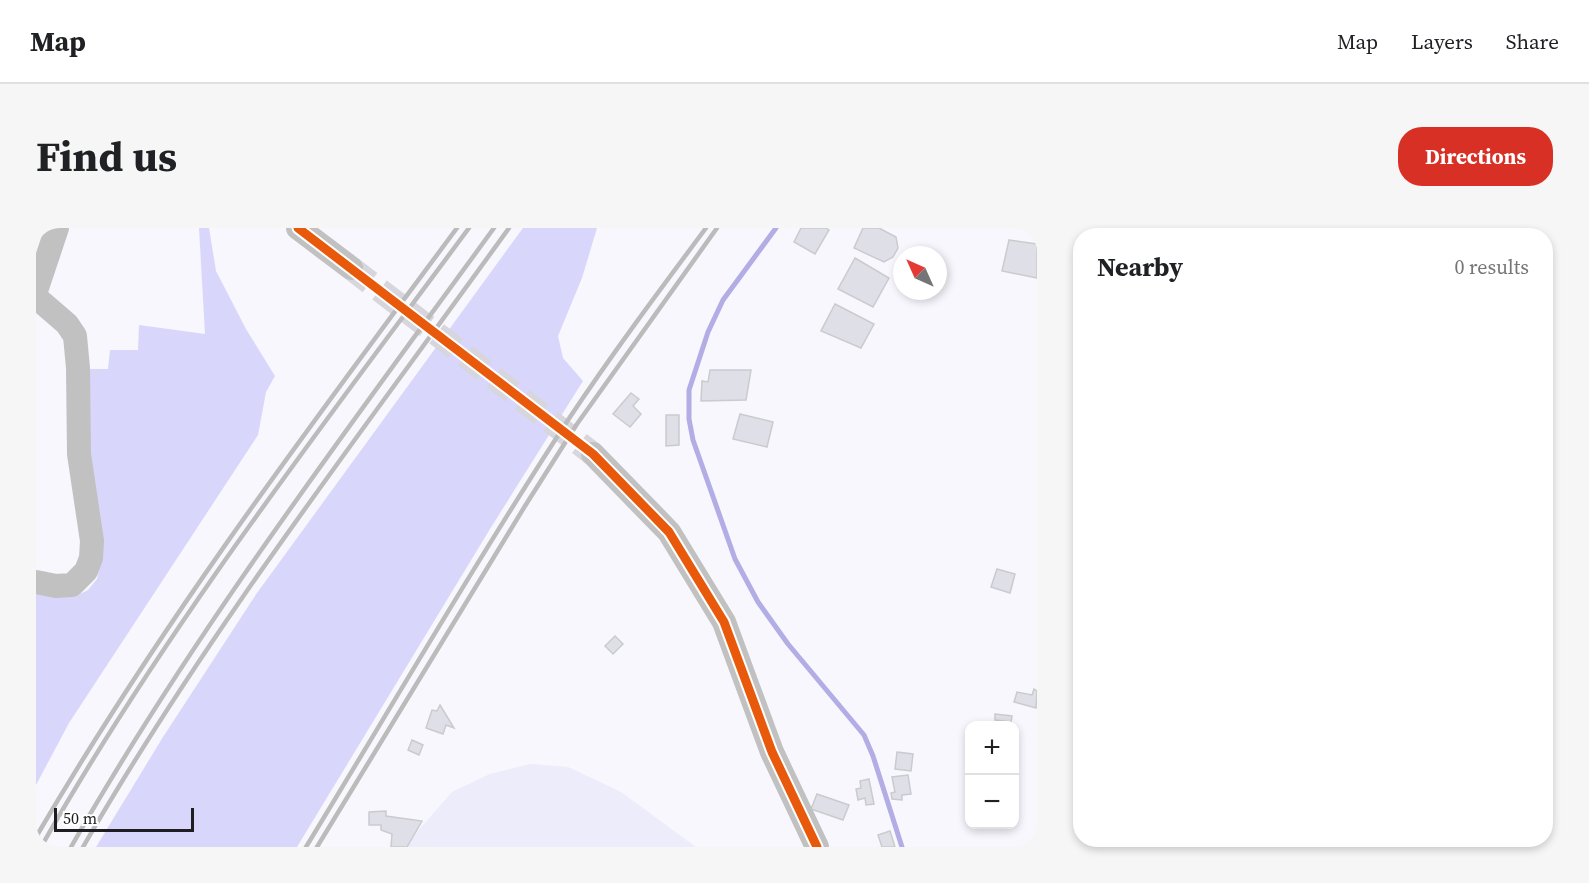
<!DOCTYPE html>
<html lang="en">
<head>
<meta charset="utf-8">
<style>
  :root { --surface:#fff; --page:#f6f6f6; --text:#202124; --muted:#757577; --line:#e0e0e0; --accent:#d93025 }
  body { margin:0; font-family:"Source Serif 4",serif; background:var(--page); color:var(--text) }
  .controls { position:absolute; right:18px; bottom:18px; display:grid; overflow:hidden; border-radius:12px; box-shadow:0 3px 9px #0003 }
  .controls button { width:54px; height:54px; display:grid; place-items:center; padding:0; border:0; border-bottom:2px solid var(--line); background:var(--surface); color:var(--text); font:30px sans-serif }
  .compass { position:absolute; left:857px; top:18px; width:54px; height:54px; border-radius:50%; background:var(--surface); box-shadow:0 3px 9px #0003; rotate:315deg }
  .scale { position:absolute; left:18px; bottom:15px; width:140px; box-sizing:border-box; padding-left:6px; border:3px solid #1d1d22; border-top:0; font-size:16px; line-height:21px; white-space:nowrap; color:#1d1d22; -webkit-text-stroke:4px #fff; paint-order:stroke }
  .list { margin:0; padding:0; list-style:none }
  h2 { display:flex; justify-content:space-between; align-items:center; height:78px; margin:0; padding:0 24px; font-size:26px }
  h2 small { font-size:20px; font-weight:400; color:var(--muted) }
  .map { position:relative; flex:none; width:1001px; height:619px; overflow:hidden; border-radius:24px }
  header { display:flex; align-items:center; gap:36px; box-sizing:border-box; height:84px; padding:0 30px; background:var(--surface); border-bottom:2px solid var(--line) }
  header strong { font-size:28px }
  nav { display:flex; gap:33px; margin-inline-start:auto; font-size:21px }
  .intro { display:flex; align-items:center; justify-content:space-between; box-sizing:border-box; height:144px; padding:0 36px }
  h1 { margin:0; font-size:42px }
  .button { padding:15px 27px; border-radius:24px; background:var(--accent); color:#fff; font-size:21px; font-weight:700 }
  main { display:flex; gap:36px; padding:0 36px }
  aside { flex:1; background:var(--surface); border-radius:24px; box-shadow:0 3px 9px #0003 }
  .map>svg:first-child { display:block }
  .built { fill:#edecfa }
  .green { fill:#d9d6fb }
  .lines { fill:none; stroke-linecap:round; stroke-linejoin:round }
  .stream { stroke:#b3ade6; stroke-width:5 }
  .building { fill:#dfdfe7; stroke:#cacacf; stroke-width:1.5 }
  .minor-tunnel { stroke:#d6d6dc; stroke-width:24; stroke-dasharray:24 12; stroke-linecap:butt }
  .minor { stroke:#c2c1c1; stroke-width:24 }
  .rail { stroke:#bcbbbc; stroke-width:4.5 }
  .cycleway-casing { stroke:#fff; stroke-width:13 }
  .cycleway { stroke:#e8590c; stroke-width:9 }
</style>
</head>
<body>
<header>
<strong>Map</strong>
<nav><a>Map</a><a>Layers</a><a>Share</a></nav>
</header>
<div class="intro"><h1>Find us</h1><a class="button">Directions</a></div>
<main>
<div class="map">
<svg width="1001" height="619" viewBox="0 0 1001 619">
  <rect width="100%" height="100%" fill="#f7f7fd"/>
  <path class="built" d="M494 536 532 539 585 564 660 619H372L380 605 416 564 454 546Z"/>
  <path class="green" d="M163 0H173L180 43 210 101 239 148 230 164 222 207 33 495 0 557V363L22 368 42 367 52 362 61 351 65 331 57 282 50 141H72L74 122H102L103 97 169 106Z
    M487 0H561L546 50 522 108 527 130 547 153 454 301 261 619H60L127 509 221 365Z"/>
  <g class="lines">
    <path class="stream" d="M740 0 687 72 672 104 653 162V191L657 212 699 331 722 374 752 416 828 507 837 528 866 619"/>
  </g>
  <path class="building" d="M765 0H790L793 2 779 26 758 14Z
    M827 0H843L860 9 862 20 857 29 848 34 818 20Z
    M973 12 1001 16V50L966 43Z
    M819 30 853 50 837 79 802 61Z
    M799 76 838 96 825 120 785 103Z
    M674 142H715L710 172 665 173 666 153 672 154Z
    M595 165 603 171 597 178 605 186 594 199 577 186Z
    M704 186 737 194 731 219 697 211Z
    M630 187H643V217L630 218Z
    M961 341 979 346 974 365 955 359Z
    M579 408 587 416 577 426 569 418Z
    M998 461 1001 463 1000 480 978 474 981 464 996 467Z
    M404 477 418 500 410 497 407 506 390 500 396 482 401 483Z
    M959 486 976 488 975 494 959 492Z
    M376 512 387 517 383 527 372 522Z
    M861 524 877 526 875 543 859 541Z
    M872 547 875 566 866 567V572L856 571 855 565 859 564 856 549Z
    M833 551 838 576 830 577 829 570 822 572 820 561 825 560 824 553Z
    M781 566 813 577 807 592 775 581Z
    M350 583V588L386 593 371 619H355L356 606 345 602V597H333V584Z
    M854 603 859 619H846L842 607Z"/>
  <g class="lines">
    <path class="minor-tunnel" d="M315 40 557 226"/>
    <path class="minor" d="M262 0 315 40
      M0 63 21 0
      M0 65 2 71 31 96 39 108 42 140 43 226 56 313 55 330 50 343 36 357 20 358 0 354
      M557 226 633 304 688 394 736 524 781 619"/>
    <path class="rail" d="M0 609C125 395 274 198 421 0
      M5 619C129 401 284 201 433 0
      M35 619C159 402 311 202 458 0
      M47 619C172 402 327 203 473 0
      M270 619C357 476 441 332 532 192 576 126 623 63 670 0
      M281 619 489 278 541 196 681 0"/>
    <g class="cycleway-casing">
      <path id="cycleway" d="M262 0 557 226 633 304 688 394 736 524 781 619"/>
    </g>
    <use href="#cycleway" class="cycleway"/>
  </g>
</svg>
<div class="controls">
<button>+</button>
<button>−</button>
</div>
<svg class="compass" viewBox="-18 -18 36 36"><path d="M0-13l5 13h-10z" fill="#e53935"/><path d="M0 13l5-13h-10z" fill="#757577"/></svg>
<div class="scale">50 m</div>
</div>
<aside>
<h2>Nearby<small>0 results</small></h2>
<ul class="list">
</ul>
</aside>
</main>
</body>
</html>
